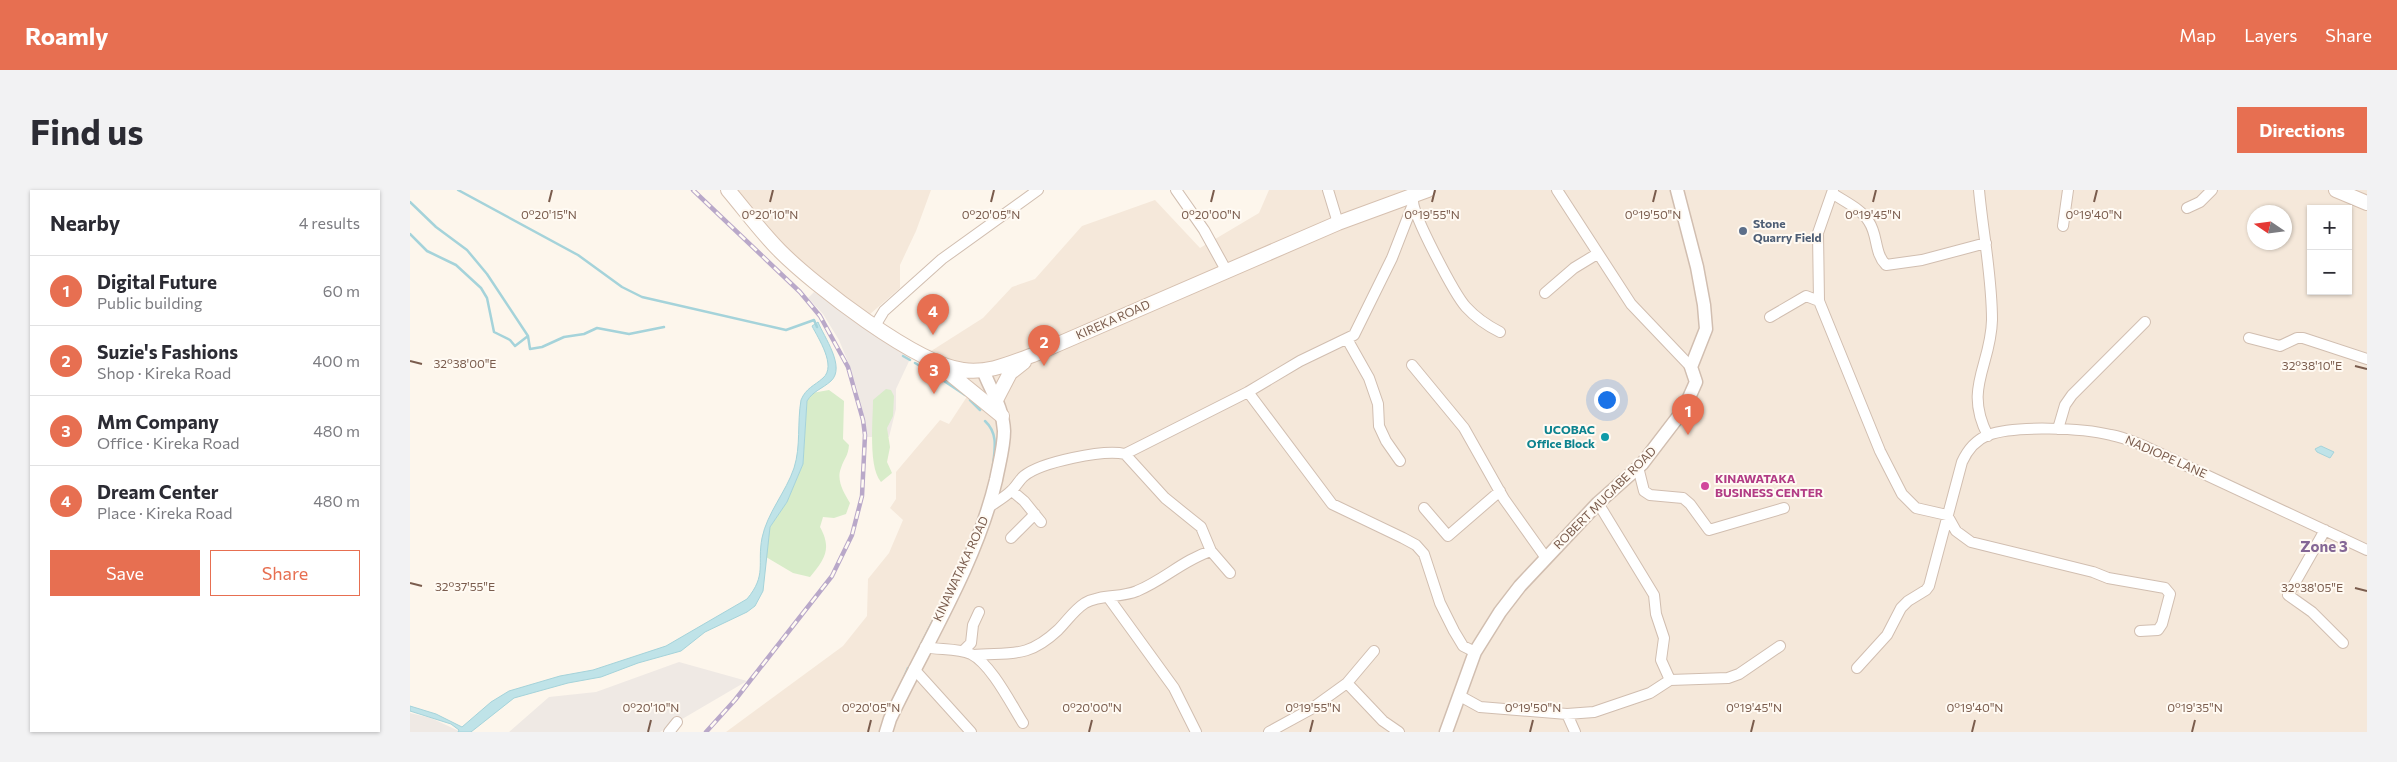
<!DOCTYPE html>
<html lang="en">
<head>
<meta charset="utf-8">
<style>
  :root { --surface:#fff; --page:#f2f2f3; --text:#2b2b33; --muted:#7c7c81; --line:#e1e1e2; --accent:#e76f51 }
  body { margin:0; font-family:Commissioner,sans-serif; background:var(--page); color:var(--text) }
  .controls { position:absolute; right:15px; top:15px; display:grid; overflow:hidden; border-radius:0px; box-shadow:0 1px 4px #0004 }
  .controls button { width:45px; height:45px; display:grid; place-items:center; padding:0; border:0; border-bottom:1px solid var(--line); background:var(--surface); color:var(--text); font:25px sans-serif }
  .compass { position:absolute; left:1837px; top:15px; width:45px; height:45px; border-radius:50%; background:var(--surface); box-shadow:0 1px 4px #0004; rotate:283deg }
  .you { position:absolute; left:1196px; top:209px; width:18px; height:18px; margin:-12px; border:4px solid #fff; border-radius:50%; background:#1a73e8; box-shadow:0 0 0 8px #1a73e833 }
  .badge { display:grid; place-items:center; width:32px; height:32px; border-radius:50%; background:var(--accent); color:#fff; font-size:16px; font-weight:700 }
  .pin { position:absolute; translate:-50% -41px; filter:drop-shadow(0 1px 2px #0008) }
  .pin::after { content:''; position:absolute; top:26px; width:18px; height:15px; background:inherit; clip-path:polygon(0 0,100% 0,50% 100%) }
  .list { margin:0; padding:0; list-style:none }
  h2 { display:flex; justify-content:space-between; align-items:center; height:65px; margin:0; padding:0 20px; font-size:21px }
  h2 small { font-size:16px; font-weight:400; color:var(--muted) }
  .list li { display:grid; grid-template-columns:32px 1fr auto; gap:15px; align-items:center; box-sizing:border-box; height:70px; padding:0 20px; border-top:1px solid var(--line) }
  .list b { display:block; font-size:19px; white-space:nowrap }
  .list p { margin:0; font-size:16px; white-space:nowrap; color:var(--muted) }
  .list em { font-size:16px; font-style:normal; color:var(--muted) }
  .actions { display:flex; gap:10px; padding:15px 20px }
  .actions a { flex:1; padding:11px 0; border:1px solid var(--accent); border-radius:0px; text-align:center; font-size:18px; color:var(--accent) }
  .actions .main { background:var(--accent); color:#fff }
  .map { position:relative; flex:none; width:1957px; height:542px; overflow:hidden; border-radius:0px }
  header { display:flex; align-items:center; gap:30px; box-sizing:border-box; height:70px; padding:0 25px; background:var(--accent); color:#fff }
  header strong { font-size:24px }
  nav { display:flex; gap:28px; margin-inline-start:auto; font-size:18px }
  .intro { display:flex; align-items:center; justify-content:space-between; box-sizing:border-box; height:120px; padding:0 30px }
  h1 { margin:0; font-size:35px }
  .button { padding:12px 22px; border-radius:0px; background:var(--accent); color:#fff; font-size:18px; font-weight:700 }
  main { display:flex; gap:30px; padding:0 30px }
  aside { flex:1; background:var(--surface); border-radius:0px; box-shadow:0 1px 4px #0004 }
  .map>svg:first-child { display:block }
  .residential { fill:#f5e8da; fill-rule:evenodd }
  .industrial { fill:#efe9e4 }
  .green { fill:#d8ecc9 }
  .water { fill:#bfe3e8; stroke:#a5d3da }
  .lines { fill:none; stroke-linecap:round; stroke-linejoin:round }
  .stream { stroke:#a5d3da; stroke-width:2.5 }
  .minor-casing { stroke:#d1beb0; stroke-width:12 }
  .tertiary-casing { stroke:#d1beb0; stroke-width:15 }
  .secondary-casing { stroke:#d6c0b0; stroke-width:16 }
  .minor { stroke:#fff; stroke-width:10 }
  .tertiary { stroke:#fff; stroke-width:12 }
  .secondary { stroke:#fff; stroke-width:14 }
  .rail-casing { stroke:#b9a8c9; stroke-width:4.5 }
  .rail { stroke:#fffaf3; stroke-width:2.5; stroke-dasharray:8; stroke-linecap:butt }
  .ticks { fill:none; stroke:#7a5c4d; stroke-width:2 }
  .service-dot { fill:#5c6f8a; stroke:#fffaf3; stroke-width:2 }
  .culture-dot { fill:#0f9aa8; stroke:#fffaf3; stroke-width:2 }
  .hotel-dot { fill:#d1479c; stroke:#fffaf3; stroke-width:2 }
  .labels { text-anchor:middle; stroke-width:4; stroke-linejoin:round; paint-order:stroke }
  .service-label { font-size:12px; font-weight:bold; fill:#4e5e75; stroke:#fffaf3; text-anchor:start }
  .street-label { font-size:12px; fill:#7a5c4d; stroke:#fffaf3 }
  .culture-label { font-size:12px; font-weight:bold; fill:#0d838f; stroke:#fffaf3; text-anchor:end }
  .hotel-label { font-size:12px; font-weight:bold; fill:#b23c85; stroke:#fffaf3; text-anchor:start }
  .quarter-label { font-size:15px; font-weight:bold; fill:#846695; stroke:#fffaf3 }
  .ticks-label { font-size:12px; text-anchor:middle; fill:#7a5c4d; stroke:#fffaf3; stroke-width:4; stroke-linejoin:round; paint-order:stroke }
</style>
</head>
<body>
<header>
<strong>Roamly</strong>
<nav><a>Map</a><a>Layers</a><a>Share</a></nav>
</header>
<div class="intro"><h1>Find us</h1><a class="button">Directions</a></div>
<main>
<aside>
<h2>Nearby<small>4 results</small></h2>
<ul class="list">
<li><span class="badge">1</span><div><b>Digital Future</b><p>Public building</p></div><em>60 m</em></li>
<li><span class="badge">2</span><div><b>Suzie's Fashions</b><p>Shop · Kireka Road</p></div><em>400 m</em></li>
<li><span class="badge">3</span><div><b>Mm Company</b><p>Office · Kireka Road</p></div><em>480 m</em></li>
<li><span class="badge">4</span><div><b>Dream Center</b><p>Place · Kireka Road</p></div><em>480 m</em></li>
</ul>
<div class="actions"><a class="main">Save</a><a>Share</a></div>
</aside>
<div class="map">
<svg width="1957" height="542" viewBox="0 0 1957 542">
  <rect width="100%" height="100%" fill="#fdf6ec"/>
  <path class="residential" d="M313 0H521L506 41 490 75V98L459 125 518 163 573 128 602 97 625 89 672 36 745 10 790 58 849 23 859 0H1957V542H316L433 456 457 426 458 389 479 363 493 330 480 318 486 309V282L530 230 539 234 560 202 535 183 448 127ZM1901 19H1938V101H1901ZM1844 22H1874V52H1844Z"/>
  <path class="industrial" d="M404 102 501 167 486 199V219L479 247H457L447 199 438 172 429 150 413 124 398 108Z
    M269 472 337 491 250 542H99L139 507 186 502Z
    M0 523 21 528 51 542H0Z"/>
  <path class="green" d="M476 199 481 200 484 206 483 226 477 238 480 257 477 272 482 283 471 292C458 277 463 230 463 210Z
    M419 200 434 211 433 249 439 255C438 267 434 268 431 278 426 290 434 303 440 313L436 324 424 328 413 327 410 337C422 359 415 369 400 387L383 383 356 367 360 337 377 312 393 274 397 211 402 203Z"/>
  <path class="water" d="M408 132C414 147 436 177 421 191 412 199 403 201 397 211L393 274 377 312 360 337 353 401 345 416 337 422 295 442 271 461 228 473 191 487 158 493 104 508 61 542H48L49 540 41 534 0 521V516L26 524 52 537 81 512 99 501 150 486 183 480 256 456 337 409C357 385 347 374 352 348 357 323 376 302 384 278 391 256 387 233 391 210 396 198 404 196 413 188 427 176 408 148 402 136Z
    M1911 256 1924 262 1920 268 1907 262 1905 259Z"/>
  <g class="lines">
    <path class="stream" d="M48 0 168 65 212 97 232 107 376 140 404 130 407 137
      M0 12 26 37 57 60 77 84 118 146 120 159 132 157 154 147 174 144 187 138 219 144 254 137
      M0 44 17 61 46 75 71 98 77 108 84 142 100 150 105 156 118 146
      M493 166 500 170
      M505 173 515 179
      M519 181 555 205
      M560 210 570 220
      M575 231C588 243 585 258 583 275
      M506 464 537 403
      M493 490 498 478"/>
    <g class="minor-casing">
      <path id="minor" d="M766 0 794 40 816 80
        M918 0 928 33
        M1147 0 1221 114 1281 177
        M1569 0C1573 44 1582 86 1582 130 1581 176 1553 198 1578 246
        M1422 3C1433 11 1452 19 1459 32 1468 45 1464 63 1476 75L1512 70 1576 53
        M1003 10C1002 24 1045 105 1056 117 1066 128 1078 136 1090 142
        M1777 18 1790 12 1802 0
        M1653 36 1658 0
        M1135 103 1164 78 1187 64
        M1409 111 1408 43 1423 0
        M1360 127 1396 106 1409 111 1470 261 1492 304 1506 318 1537 325 1546 341 1561 352 1683 382 1698 388 1755 398 1760 404 1752 434 1748 440 1730 441
        M465 136 474 121 532 69 628 0
        M1839 148 1870 156 1887 148H1893L1957 169
        M937 149 959 188 968 214 969 236 976 251 990 271
        M1002 175 1054 238 1094 309 1136 368
        M838 202 922 314 993 348 1006 355 1014 364 1030 413 1044 441 1053 456 1065 462
        M1648 239 1655 215 1662 205 1735 132
        M715 264 838 202 890 171 944 145 982 68 1003 14
        M1228 277 1234 301 1240 305 1273 308 1280 314 1299 340 1374 318
        M602 301 614 311 631 332
        M1188 313 1244 405 1246 424 1254 448 1251 470 1260 490
        M579 317C586 312 595 307 601 301 606 297 609 290 614 286 631 272 694 259 715 264L755 308 791 337 801 361 820 383
        M1014 318 1038 346 1090 301
        M1915 340 1878 405 1902 422 1933 453
        M601 348 625 324
        M698 407 764 498 786 542
        M515 457C529 460 548 458 561 464 581 474 601 514 613 533
        M553 461 561 453 563 435 569 422
        M563 465C601 462 617 469 648 440 657 431 664 420 675 413 691 404 711 408 727 401 754 390 773 370 801 361
        M1447 478 1477 445 1491 418 1498 411 1516 400 1519 396 1552 272C1557 261 1566 250 1578 245 1605 235 1673 238 1701 245 1713 247 1724 252 1734 256L1957 360
        M504 479 561 542
        M937 493 973 531 989 542
        M1050 506 1070 517 1157 524 1184 522 1240 503 1260 490 1318 488 1329 484 1370 456
        M1157 524 1165 542
        M259 542 267 532
        M859 542 901 519 937 493 964 461"/>
    </g>
    <g class="tertiary-casing">
      <path id="tertiary" d="M476 542 480 529C517 451 566 374 586 290 589 274 594 257 594 241 593 218 581 201 573 180
        M1036 542 1065 462 1090 422 1110 396 1188 313 1232 274 1274 219 1286 192 1281 177 1296 139 1294 115 1287 77 1267 0"/>
    </g>
    <g class="secondary-casing">
      <path id="secondary" d="M318 0C335 20 351 42 370 61 405 96 506 174 553 180 577 184 601 173 623 165L928 33 1018 0
        M1926 0 1957 13
        M533 178 592 226
        M587 208 600 183 614 172"/>
    </g>
    <use href="#minor" class="minor"/>
    <use href="#tertiary" class="tertiary"/>
    <use href="#secondary" class="secondary"/>
    <g class="rail-casing">
      <path id="rail" d="M283 0 390 102 410 126 438 177 453 230 455 245 452 306 442 345 422 386 325 510 296 542"/>
    </g>
    <use href="#rail" class="rail"/>
  </g>
  <path class="ticks" d="M139 12 142 0M360 12 363 0M581 12 584 0M801 12 804 0M1022 12 1025 0M1243 12 1246 0M1463 12 1466 0M1684 12 1687 0M0 171 12 174M1945 176 1957 179M0 393 12 396M1945 398 1957 401M238 542 241 530M458 542 461 530M679 542 682 530M900 542 903 530M1120 542 1123 530M1341 542 1344 530M1562 542 1565 530M1782 542 1785 530"/>
  <circle class="service-dot" cx="1333" cy="41" r="5"/>
  <circle class="culture-dot" cx="1195" cy="247" r="5"/>
  <circle class="hotel-dot" cx="1295" cy="296" r="5"/>
  <g class="labels">
    <g class="service-label">
      <text x="1343" y="38">Stone<tspan x="1343" dy="14">Quarry Field</tspan></text>
    </g>
    <g class="street-label">
      <text transform="translate(703 130) rotate(-24)" y="4">KIREKA ROAD</text>
      <text transform="translate(1756 267) rotate(24)" y="4">NADIOPE LANE</text>
      <text transform="translate(1195 308) rotate(-45)" y="4">ROBERT MUGABE ROAD</text>
      <text transform="translate(551 379) rotate(-65)" y="4">KINAWATAKA ROAD</text>
    </g>
    <g class="culture-label">
      <text x="1185" y="244">UCOBAC<tspan x="1185" dy="14">Office Block</tspan></text>
    </g>
    <g class="hotel-label">
      <text x="1305" y="293">KINAWATAKA<tspan x="1305" dy="14">BUSINESS CENTER</tspan></text>
    </g>
    <g class="quarter-label">
      <text x="1914" y="362">Zone 3</text>
    </g>
  </g>
  <g class="ticks-label">
    <text x="139" y="29">0°20'15"N</text>
    <text x="360" y="29">0°20'10"N</text>
    <text x="581" y="29">0°20'05"N</text>
    <text x="801" y="29">0°20'00"N</text>
    <text x="1022" y="29">0°19'55"N</text>
    <text x="1243" y="29">0°19'50"N</text>
    <text x="1684" y="29">0°19'40"N</text>
    <text x="1463" y="29">0°19'45"N</text>
    <text x="55" y="178">32°38'00"E</text>
    <text x="1902" y="180">32°38'10"E</text>
    <text x="55" y="401">32°37'55"E</text>
    <text x="1902" y="402">32°38'05"E</text>
    <text x="241" y="522">0°20'10"N</text>
    <text x="461" y="522">0°20'05"N</text>
    <text x="682" y="522">0°20'00"N</text>
    <text x="903" y="522">0°19'55"N</text>
    <text x="1123" y="522">0°19'50"N</text>
    <text x="1344" y="522">0°19'45"N</text>
    <text x="1565" y="522">0°19'40"N</text>
    <text x="1785" y="522">0°19'35"N</text>
  </g>
</svg>
<div class="controls">
<button>+</button>
<button>−</button>
</div>
<svg class="compass" viewBox="-18 -18 36 36"><path d="M0-13l5 13h-10z" fill="#e53935"/><path d="M0 13l5-13h-10z" fill="#7c7c81"/></svg>
<div class="you"></div>
<div class="pin badge" style="left:1278px;top:245px">1</div>
<div class="pin badge" style="left:634px;top:176px">2</div>
<div class="pin badge" style="left:524px;top:204px">3</div>
<div class="pin badge" style="left:523px;top:145px">4</div>
</div>
</main>
</body>
</html>
